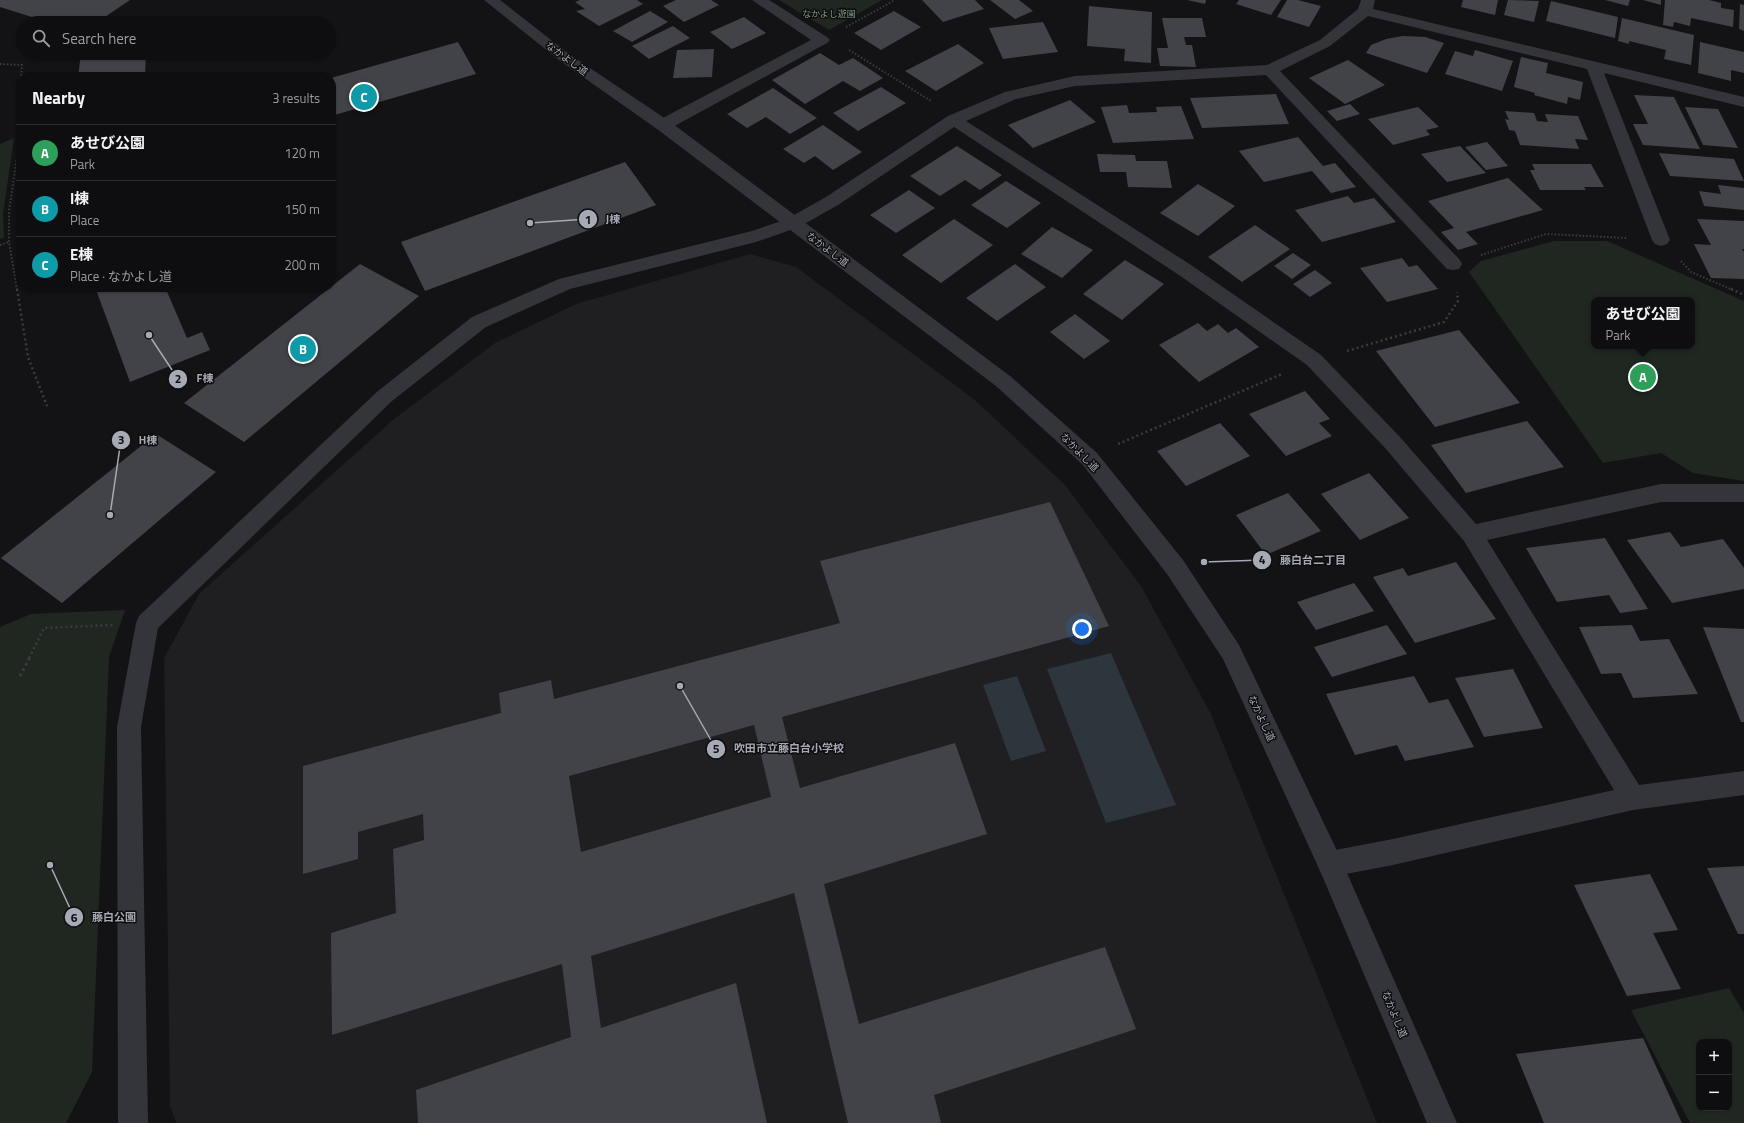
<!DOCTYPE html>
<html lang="en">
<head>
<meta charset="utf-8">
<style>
  :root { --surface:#0e0e10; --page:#1c1c1e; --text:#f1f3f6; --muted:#9b9c9f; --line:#2e2e30; --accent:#b45309 }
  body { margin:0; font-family:"Titillium Web","Noto Sans JP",sans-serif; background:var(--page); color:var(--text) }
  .controls { position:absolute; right:12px; bottom:12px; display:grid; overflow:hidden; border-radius:8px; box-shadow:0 1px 3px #0004 }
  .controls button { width:36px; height:36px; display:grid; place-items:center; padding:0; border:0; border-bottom:1px solid var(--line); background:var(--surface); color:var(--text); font:20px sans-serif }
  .you { position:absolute; left:1082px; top:629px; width:14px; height:14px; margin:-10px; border:3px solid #fff; border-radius:50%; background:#1a73e8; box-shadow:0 0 0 6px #1a73e833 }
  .badge { display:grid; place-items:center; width:26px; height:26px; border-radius:50%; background:var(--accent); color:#fff; font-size:13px; font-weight:700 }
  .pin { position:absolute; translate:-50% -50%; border:2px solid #fff; box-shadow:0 1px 4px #0006 }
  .popup { position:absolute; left:1591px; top:297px; width:104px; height:52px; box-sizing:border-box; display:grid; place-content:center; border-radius:8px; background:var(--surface); filter:drop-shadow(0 1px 3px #0005); font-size:13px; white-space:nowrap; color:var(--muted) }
  .popup b { font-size:15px; color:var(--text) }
  .popup::after { content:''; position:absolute; left:50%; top:100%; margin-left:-8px; border:8px solid transparent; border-top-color:var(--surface) }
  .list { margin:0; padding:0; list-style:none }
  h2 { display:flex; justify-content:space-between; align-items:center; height:52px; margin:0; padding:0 16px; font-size:17px }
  h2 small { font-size:13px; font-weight:400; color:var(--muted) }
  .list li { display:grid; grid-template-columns:26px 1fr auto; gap:12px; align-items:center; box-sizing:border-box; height:56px; padding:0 16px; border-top:1px solid var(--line) }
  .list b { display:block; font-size:15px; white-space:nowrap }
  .list p { margin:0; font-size:13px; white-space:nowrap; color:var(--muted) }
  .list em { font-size:13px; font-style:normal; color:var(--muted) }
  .icon { flex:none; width:22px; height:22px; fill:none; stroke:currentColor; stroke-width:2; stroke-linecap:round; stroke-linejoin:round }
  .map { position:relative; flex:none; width:1744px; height:1123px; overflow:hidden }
  .search { position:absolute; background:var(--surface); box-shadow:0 1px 3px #0004; left:16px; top:16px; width:320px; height:44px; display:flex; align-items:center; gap:10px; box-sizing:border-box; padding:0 14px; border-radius:22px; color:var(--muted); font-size:15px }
  .panel { position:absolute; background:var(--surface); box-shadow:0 1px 3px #0004; left:16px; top:72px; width:320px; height:220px; border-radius:16px }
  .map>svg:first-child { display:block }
  .built { fill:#1f1f22 }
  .green { fill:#202721; fill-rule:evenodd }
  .water { fill:#2d363d }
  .building { fill:#424348; fill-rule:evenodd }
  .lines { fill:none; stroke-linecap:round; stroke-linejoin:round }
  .path-far2 { stroke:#3b3c40; stroke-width:2; stroke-dasharray:1.5 2; stroke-linecap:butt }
  .path-far1 { stroke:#3b3c40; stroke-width:2.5; stroke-dasharray:2 3; stroke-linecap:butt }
  .path { stroke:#3b3c40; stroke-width:3; stroke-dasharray:2.5 3.5; stroke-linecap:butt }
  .minor { fill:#34353a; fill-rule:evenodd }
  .tertiary { fill:#34353a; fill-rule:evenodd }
  .labels { text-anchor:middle; stroke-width:3; stroke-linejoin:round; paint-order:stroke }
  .far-park-label { font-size:9px; fill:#7e9e80; stroke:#0e0e10 }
  .street-label { font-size:10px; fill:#a6aab4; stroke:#0e0e10 }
  .leader { fill:none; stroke:#a6aab4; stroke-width:1.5 }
  .callout-dot { fill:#a6aab4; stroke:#0e0e10; stroke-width:1.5 }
  .mark-label { font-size:12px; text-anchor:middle; font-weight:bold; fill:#111 }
  .callout-label { font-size:11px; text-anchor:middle; font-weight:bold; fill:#a6aab4; stroke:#0e0e10; stroke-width:3; stroke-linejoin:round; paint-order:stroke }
</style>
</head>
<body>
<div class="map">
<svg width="1744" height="1123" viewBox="0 0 1744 1123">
  <rect width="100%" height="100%" fill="#131315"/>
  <path class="built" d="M750 254 796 267 975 400 1065 485 1141 586 1211 714 1377 1123H176L170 1105 164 658 199 594 394 419 495 343 576 304Z"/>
  <path class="green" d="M779 0H882L829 30Z
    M14 138 3 214 4 238 0 239V144Z
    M1554 241H1607L1744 301V481L1693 473 1661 453 1603 463 1469 272 1481 261ZM1594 300H1692V346H1594Z
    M125 610 109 657 92 1072 66 1123H0V627L31 614Z
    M1729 988 1744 1013V1123H1690L1631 1010ZM1699 1042H1729V1108H1699Z"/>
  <path class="water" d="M1111 653 1176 805 1106 823 1047 669Z
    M1017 676 1046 751 1011 761 983 685Z"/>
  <path class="building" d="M0 0H130L96 23H51L0 7Z
    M580 0H637L643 4 599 26 576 11 585 9 575 2Z
    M676 0H711L719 5 684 22 663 6Z
    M922 0H975L984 9 943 22Z
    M990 0H1019L1033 11 1015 19Z
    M1187 0H1206L1205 4Z
    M1239 0H1281L1271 15 1236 4Z
    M1287 0H1298L1321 6 1309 27 1277 17Z
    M1463 0H1498L1495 15 1461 7Z
    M1508 0 1539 1 1534 22 1504 15Z
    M1605 0H1630L1628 6Z
    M1643 0H1661V5Z
    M1665 0H1709L1721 3V8L1734 10 1733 27 1691 18 1690 26 1674 22 1673 27 1663 25Z
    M1551 1 1618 17 1615 38 1546 21Z
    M1740 4 1744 5V31L1739 29Z
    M1089 6 1152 12 1151 63 1124 61 1125 49 1087 46Z
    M650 11 668 22 632 42 613 31Z
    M894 11 921 27 881 50 854 33Z
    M744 17 766 33 732 49 710 32Z
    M1162 18H1202L1206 37H1184L1186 45H1192L1196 67 1160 66 1157 48H1168Z
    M1622 18 1694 35 1691 65 1664 59 1666 50 1629 41V44L1618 41Z
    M1043 22 1058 52 1003 59 989 28Z
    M673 26 690 38 649 59 632 46Z
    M1403 36 1425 37 1444 43 1427 73 1366 53 1371 45 1386 39Z
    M458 42 476 74 331 116V78Z
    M1700 42 1744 52V73L1731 70V81L1698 73Z
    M958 44 984 63 936 91 905 71Z
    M714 49 712 77 673 78 677 50Z
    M1475 50 1513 61 1502 91 1445 74 1455 51 1473 56Z
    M81 53H146L145 77H78Z
    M820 53 839 65 853 58 883 78 860 91 843 81 805 104 772 80Z
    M1521 57 1548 63 1546 73 1583 82 1580 100 1568 97 1567 104 1534 95 1535 93 1514 87Z
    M1348 60 1385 85 1345 104 1309 78Z
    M881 87 906 103 858 131 833 113Z
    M773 88 817 118 790 134 766 117 747 128 727 114Z
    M1276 94 1289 124 1202 128 1190 98Z
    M1634 95 1674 97 1700 149 1643 145 1633 124H1648Z
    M1070 100 1096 122 1033 148 1008 125Z
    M1350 104 1360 114 1337 121 1327 111Z
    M1127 105 1129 113 1157 112 1156 107 1181 106 1194 139 1113 143 1101 107Z
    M1418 107 1439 127 1426 130 1430 135 1393 145 1368 119Z
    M1685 107 1718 109 1738 148 1703 145Z
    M1505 111 1534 113 1537 121 1548 122 1545 114 1578 116 1588 140 1575 139 1579 149 1520 145 1515 131 1509 130 1505 119 1509 120Z
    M823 125 862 152 833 170 815 156 804 163 783 149Z
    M1298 137 1323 166 1335 163 1356 187 1331 193 1312 171 1264 182 1239 151Z
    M1487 142 1508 166 1486 170 1465 147Z
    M957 146 1002 175 980 190 965 180 940 196 910 176Z
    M1460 146 1486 173 1447 182 1421 154Z
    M1659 153 1734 159 1744 181 1670 176Z
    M1097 154 1135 155 1136 161H1167L1172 188 1128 187 1126 172H1100Z
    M625 162 656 205 425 291 401 242Z
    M1532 164H1591L1604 187H1584L1586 190H1540L1530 170H1535Z
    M1508 178 1543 210 1466 232 1478 244 1458 250 1441 232 1454 228 1428 201Z
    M1006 181 1041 203 1007 228 971 205Z
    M1198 184 1235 206 1198 236 1160 213Z
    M1718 185 1744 188V210L1704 206 1699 191 1721 194Z
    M909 190 935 208 896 233 870 215Z
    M1348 196 1354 203 1374 198 1396 222 1322 242 1295 210Z
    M954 219 993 245 941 283 902 255Z
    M1697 219 1744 221V249H1742L1744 252V279L1711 278 1694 244 1711 245Z
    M1255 225 1290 249 1242 282 1208 257Z
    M1052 227 1093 250 1062 278 1021 254Z
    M1293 253 1311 265 1292 279 1274 266Z
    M1402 258 1409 267 1417 265 1438 289 1387 302 1360 268Z
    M1125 260 1164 284 1122 320 1083 294Z
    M360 264 419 296 244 442 184 403Z
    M1015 264 1046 287 997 321 966 298Z
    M1315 270 1332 283 1310 297 1293 284Z
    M95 287H165L187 338 202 332 210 350 130 382Z
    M1075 314 1110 341 1084 359 1050 332Z
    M1198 323 1207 331 1218 324 1228 333 1236 328 1259 347 1199 382 1159 345Z
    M1459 330 1520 403 1435 427 1376 351Z
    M1305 391 1330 419 1319 423 1332 436 1286 456 1249 414Z
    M1527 421 1564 467 1466 493 1431 445Z
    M1220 423 1250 456 1186 486 1157 451Z
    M156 434 216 472 62 603 1 558Z
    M1369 473 1409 518 1360 540 1321 494Z
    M1288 493 1321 531 1266 555 1236 515Z
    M1050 502 1109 626 782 717 800 788 955 743 987 834 824 884 859 1024 1105 947 1136 1029 934 1095 941 1123H848L794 893 591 956 601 1028 736 983 767 1123H418L416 1090 571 1037 562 964 332 1035 331 933 396 913 393 849 424 840 423 814 358 832V859L303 874V766L501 713 499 693 551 680 554 699 840 623 820 561ZM754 725 771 797 581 852 569 776Z
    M1670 532 1681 547 1723 539 1744 568V589L1672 603 1627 540Z
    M1605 538 1648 609 1620 613 1609 595 1557 602 1526 548Z
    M1456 562 1496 619 1415 643 1373 577 1403 568 1408 576Z
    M1354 583 1374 611 1316 630 1297 602Z
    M1387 625 1407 654 1332 677 1314 647Z
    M1632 625 1640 641 1669 639 1698 694 1633 698 1621 673 1601 674 1579 627Z
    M1703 627 1744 629V722H1741Z
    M1513 669 1543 728 1484 737 1455 678Z
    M1414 676 1429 703 1448 699 1474 747 1405 761 1397 745 1355 755 1326 694Z
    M1744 866V934H1738L1707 868Z
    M1650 874 1678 930 1653 933 1681 989 1627 996 1574 885Z
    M1643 1038 1682 1123H1544L1516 1054Z"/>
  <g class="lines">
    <path class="path-far2" d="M846 27 895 0
      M849 50 931 101
      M0 64 22 65 21 77
      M0 245 9 242
      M1481 255 1546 234 1627 238
      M1681 261 1691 272 1733 290
      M17 290 9 242V211L19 143 21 82"/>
    <path class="path-far1" d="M17 289 28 357 47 406
      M1731 289 1744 295
      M1347 351 1444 322 1458 301 1457 292
      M1118 444 1282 374
      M29 658 44 628 114 625"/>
    <path class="path" d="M20 676 30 657"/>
    <path class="minor" d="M752 0H769L827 37 830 40 827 43 669 129 663 130 657 129 655 125 657 121 811 40Z
      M1361 0H1375L1373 9 1744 97V107L1604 73 1670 240 1667 244 1661 246 1655 244 1652 240 1587 69 1368 16 1330 46 1280 71 1459 259 1462 264 1459 269 1453 270 1447 269 1266 75 1075 86 1016 99 966 121 1191 265 1321 355 1400 437 1476 524 1661 484H1744V502H1661L1487 540 1639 785 1744 771V795L1633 810 1393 865 1330 877 1321 873 1317 864 1321 855 1330 851 1393 839 1614 790 1464 541 1386 449 1307 365 1179 275 954 127 838 205 799 227 756 242 570 289 486 327 392 401 158 628 141 727 148 1123H118L117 727 136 623 139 616 378 391 472 317 559 279 752 231 787 219 826 197 948 116 1005 92 1075 76 1267 65 1320 40 1358 9Z"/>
    <path class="tertiary" d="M484 0H500L569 54 669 121 1010 376 1097 453 1183 560 1239 645 1339 855 1457 1123H1427L1321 873 1223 659 1167 574 1083 465 996 386 657 129 559 60Z"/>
  </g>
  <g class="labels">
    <g class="far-park-label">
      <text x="829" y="17">なかよし遊園</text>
    </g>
    <g class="street-label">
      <text transform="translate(567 58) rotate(36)" y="4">なかよし道</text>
      <text transform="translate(828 249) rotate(37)" y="4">なかよし道</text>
      <text transform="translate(1080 452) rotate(45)" y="4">なかよし道</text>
      <text transform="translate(1262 718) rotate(65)" y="4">なかよし道</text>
      <text transform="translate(1395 1014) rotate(67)" y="4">なかよし道</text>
    </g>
  </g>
  <path class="leader" d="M530 223L588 219M149 335L178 379M110 515L121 440M1204 562L1262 560M680 686L716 749M50 865L74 917"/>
  <g class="callout-dot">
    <circle cx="530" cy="223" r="4"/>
    <circle cx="149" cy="335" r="4"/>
    <circle cx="110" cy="515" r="4"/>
    <circle cx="1204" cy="562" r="4"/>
    <circle cx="680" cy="686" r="4"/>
    <circle cx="50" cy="865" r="4"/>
    <circle cx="588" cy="219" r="10"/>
    <circle cx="178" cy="379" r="10"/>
    <circle cx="121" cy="440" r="10"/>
    <circle cx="1262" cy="560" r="10"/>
    <circle cx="716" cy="749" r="10"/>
    <circle cx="74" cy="917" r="10"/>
  </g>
  <g class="mark-label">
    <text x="588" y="224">1</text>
    <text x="178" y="383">2</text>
    <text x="121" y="444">3</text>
    <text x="1262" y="564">4</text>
    <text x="716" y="753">5</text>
    <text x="74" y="922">6</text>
  </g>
  <g class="callout-label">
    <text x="613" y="223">J棟</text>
    <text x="205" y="382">F棟</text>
    <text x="148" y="444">H棟</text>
    <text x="1313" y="564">藤白台二丁目</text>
    <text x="789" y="752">吹田市立藤白台小学校</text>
    <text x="114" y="921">藤白公園</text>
  </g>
</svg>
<div class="controls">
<button>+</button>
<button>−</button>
</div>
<div class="you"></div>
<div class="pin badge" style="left:1643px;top:377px;background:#2e9e5b">A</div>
<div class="popup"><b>あせび公園</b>Park</div>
<div class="pin badge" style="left:303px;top:349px;background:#0f9aa8">B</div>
<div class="pin badge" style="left:364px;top:97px;background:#0f9aa8">C</div>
<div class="search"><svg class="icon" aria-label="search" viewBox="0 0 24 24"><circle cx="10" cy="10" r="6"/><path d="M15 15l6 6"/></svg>Search here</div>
<section class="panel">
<h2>Nearby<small>3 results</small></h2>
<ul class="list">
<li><span class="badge" style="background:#2e9e5b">A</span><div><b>あせび公園</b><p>Park</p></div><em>120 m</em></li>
<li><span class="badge" style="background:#0f9aa8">B</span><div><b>I棟</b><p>Place</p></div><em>150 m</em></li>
<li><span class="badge" style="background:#0f9aa8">C</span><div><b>E棟</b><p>Place · なかよし道</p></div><em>200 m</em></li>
</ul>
</section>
</div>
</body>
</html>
